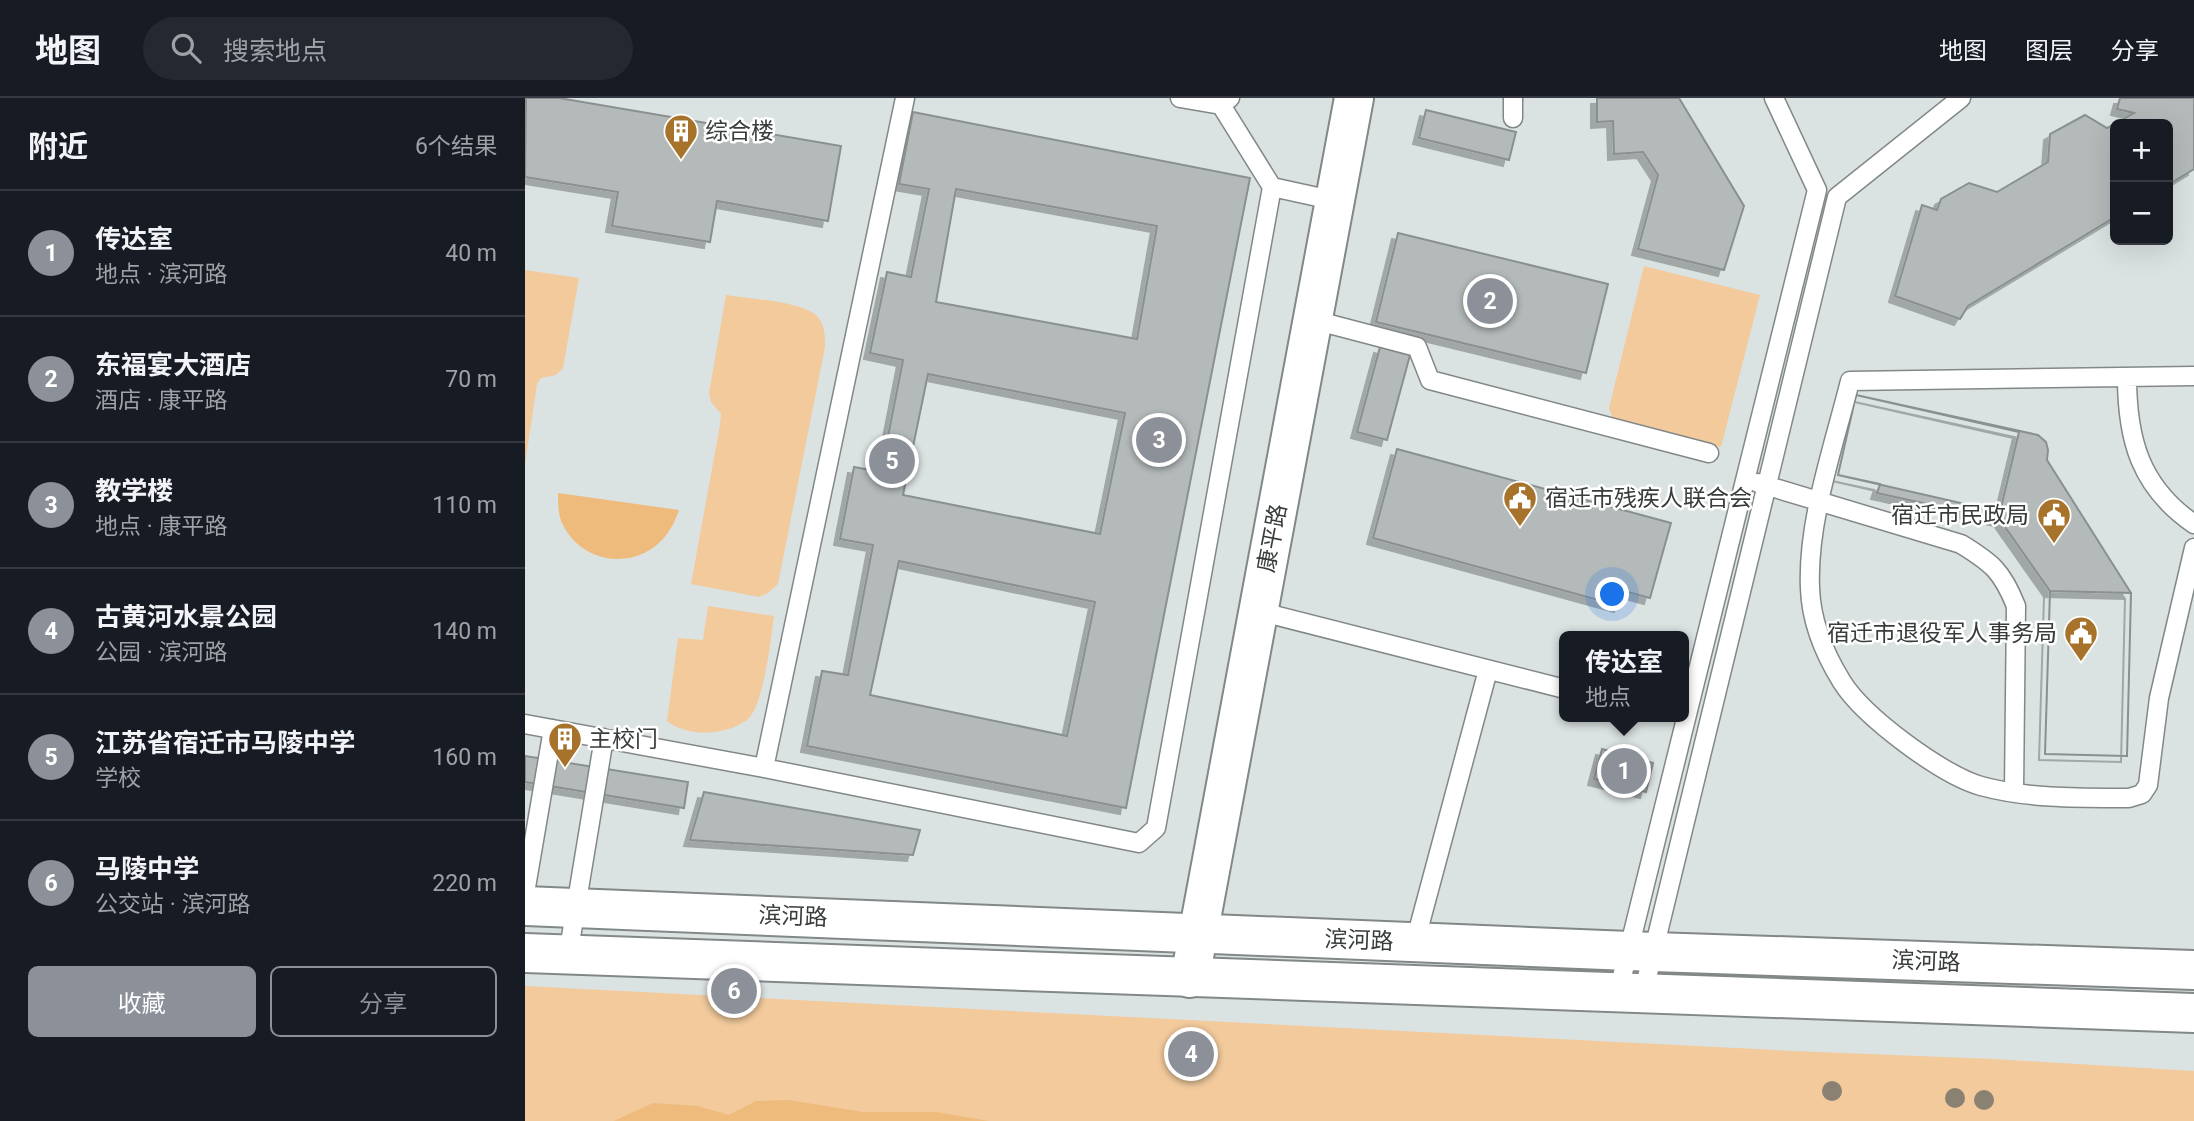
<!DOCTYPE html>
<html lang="zh">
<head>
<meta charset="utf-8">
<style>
  :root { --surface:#171b24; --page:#242831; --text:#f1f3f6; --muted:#9ea1a6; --line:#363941; --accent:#8c9099 }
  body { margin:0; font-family:Roboto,"Noto Sans SC",sans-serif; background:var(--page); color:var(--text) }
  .controls { position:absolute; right:21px; top:21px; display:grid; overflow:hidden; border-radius:10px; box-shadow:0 7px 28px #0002 }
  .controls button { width:63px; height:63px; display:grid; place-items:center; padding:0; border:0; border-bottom:2px solid var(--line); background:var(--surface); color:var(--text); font:35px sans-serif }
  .you { position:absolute; left:1088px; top:497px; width:24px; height:24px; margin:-18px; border:5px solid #fff; border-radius:50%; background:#1a73e8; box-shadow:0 0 0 10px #1a73e833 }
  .badge { display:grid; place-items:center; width:46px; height:46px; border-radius:50%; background:var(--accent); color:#fff; font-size:23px; font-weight:700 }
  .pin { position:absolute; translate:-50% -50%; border:4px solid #fff; box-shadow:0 2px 7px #0006 }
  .popup { position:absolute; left:1034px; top:533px; width:130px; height:91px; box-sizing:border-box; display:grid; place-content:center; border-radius:10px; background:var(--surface); filter:drop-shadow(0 2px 5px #0005); font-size:23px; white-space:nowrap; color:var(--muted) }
  .popup b { font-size:26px; color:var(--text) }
  .popup::after { content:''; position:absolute; left:50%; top:100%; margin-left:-14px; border:14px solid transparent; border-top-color:var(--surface) }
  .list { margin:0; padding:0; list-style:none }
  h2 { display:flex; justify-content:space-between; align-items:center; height:91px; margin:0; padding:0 28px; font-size:30px }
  h2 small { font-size:23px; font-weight:400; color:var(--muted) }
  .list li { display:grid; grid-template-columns:46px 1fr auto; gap:21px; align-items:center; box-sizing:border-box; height:126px; padding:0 28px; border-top:2px solid var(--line) }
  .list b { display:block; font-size:26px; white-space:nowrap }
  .list p { margin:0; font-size:23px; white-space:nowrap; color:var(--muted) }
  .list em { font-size:23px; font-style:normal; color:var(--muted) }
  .actions { display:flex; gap:14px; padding:21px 28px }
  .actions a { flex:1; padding:16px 0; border:2px solid var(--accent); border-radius:10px; text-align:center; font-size:24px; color:var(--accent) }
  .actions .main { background:var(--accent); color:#fff }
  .icon { flex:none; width:38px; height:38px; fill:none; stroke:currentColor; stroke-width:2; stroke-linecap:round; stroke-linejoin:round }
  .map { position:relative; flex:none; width:1669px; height:1023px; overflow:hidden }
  header { display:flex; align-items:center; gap:42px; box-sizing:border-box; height:98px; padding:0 35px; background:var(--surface); border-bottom:2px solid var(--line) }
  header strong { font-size:33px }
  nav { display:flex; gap:38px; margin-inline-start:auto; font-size:24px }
  .search { width:490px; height:63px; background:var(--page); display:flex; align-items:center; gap:18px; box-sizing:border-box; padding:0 24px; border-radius:38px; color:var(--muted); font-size:26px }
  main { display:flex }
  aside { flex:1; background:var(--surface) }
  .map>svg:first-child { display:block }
  .green { fill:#f2ca9c }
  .water { fill:#eebb7c }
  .building { fill:#b4baba; stroke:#8a9090; stroke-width:2; fill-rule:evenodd; filter:url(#shadow) }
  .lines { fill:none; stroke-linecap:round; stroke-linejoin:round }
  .service-casing { stroke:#828788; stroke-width:21 }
  .tertiary-casing { stroke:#828788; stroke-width:42 }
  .secondary-casing { stroke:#828788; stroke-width:42 }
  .service { stroke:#fff; stroke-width:18 }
  .tertiary { stroke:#fff; stroke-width:38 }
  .secondary { stroke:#fff; stroke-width:38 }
  .tree { fill:#8a8172 }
  .labels { text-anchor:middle; stroke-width:5; stroke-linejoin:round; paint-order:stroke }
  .poi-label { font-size:23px; fill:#393c3c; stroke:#fff; text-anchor:start }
  .street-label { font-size:23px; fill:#393c3c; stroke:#fff }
</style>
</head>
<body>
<header>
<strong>地图</strong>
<div class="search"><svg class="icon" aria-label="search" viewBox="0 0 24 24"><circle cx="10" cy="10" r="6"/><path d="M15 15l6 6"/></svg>搜索地点</div>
<nav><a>地图</a><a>图层</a><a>分享</a></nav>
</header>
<main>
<aside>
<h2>附近<small>6个结果</small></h2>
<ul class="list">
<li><span class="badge">1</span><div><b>传达室</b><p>地点 · 滨河路</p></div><em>40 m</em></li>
<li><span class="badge">2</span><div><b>东福宴大酒店</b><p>酒店 · 康平路</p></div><em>70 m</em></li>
<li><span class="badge">3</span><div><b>教学楼</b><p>地点 · 康平路</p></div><em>110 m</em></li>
<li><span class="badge">4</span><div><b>古黄河水景公园</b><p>公园 · 滨河路</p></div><em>140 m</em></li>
<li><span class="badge">5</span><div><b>江苏省宿迁市马陵中学</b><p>学校</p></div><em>160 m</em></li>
<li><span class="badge">6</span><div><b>马陵中学</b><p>公交站 · 滨河路</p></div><em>220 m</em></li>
</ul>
<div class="actions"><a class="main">收藏</a><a>分享</a></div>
</aside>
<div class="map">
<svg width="1669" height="1023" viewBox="0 0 1669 1023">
  <defs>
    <filter id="shadow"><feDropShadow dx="-6" dy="6" stdDeviation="0" flood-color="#0004"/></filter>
  </defs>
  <rect width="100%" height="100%" fill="#dbe2e2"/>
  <path class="green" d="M1119 168 1235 197 1196 349 1088 320 1084 310Z
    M0 172 54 180 38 270 31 277 16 280 12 286 0 366Z
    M201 197C224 201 276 203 292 218 300 227 300 238 300 249L253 486 243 495 234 499 166 486 195 327 196 316 186 304 184 295Z
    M183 508 249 518C246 540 239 605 224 620 214 629 202 632 189 634 173 636 155 633 142 623L153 540 178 542Z
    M0 888 1269 953 1468 961 1669 973V1023H0Z"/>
  <path class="water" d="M33 395 154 412C151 421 147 429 142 436 115 473 58 468 38 427 33 418 33 405 33 395Z
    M263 1002 338 1014H411L464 1023H89L128 1005 173 1008 204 1017 231 1003Z"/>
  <path class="building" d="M1 0H34L316 48 303 123 192 103 185 144 87 128 93 94 0 79Z
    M1072 0H1154L1219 108 1199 172 1113 151 1133 77 1118 54 1089 56 1088 23 1072 24Z
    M1595 0H1669V71L1643 87V26H1590V119L1443 208 1435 221 1370 198 1397 107 1412 112 1416 101 1444 85 1472 94 1523 64 1525 36 1560 17 1582 30 1609 15 1592 11Z
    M901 12 991 34 984 62 894 40Z
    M388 14 725 80 601 710 282 648 297 573 323 577 348 447 315 441 329 369 356 374 378 262 345 255 362 174 386 179 404 91 374 86ZM431 91 632 128 612 241 411 204ZM403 276 600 315 575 436 378 397ZM374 463 570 504 542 638 345 597Z
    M873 135 1083 186 1061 275 851 224Z
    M855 249 885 257 862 342 832 334Z
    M1331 297 1513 337 1521 344 1523 352 1522 362 1606 495 1602 658 1520 656 1525 493 1475 422 1352 395 1355 386 1313 377Z
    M1331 297 1494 334 1475 414 1313 377Z
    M872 351 1146 425 1125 500 1099 493 1095 508 848 440Z
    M1525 493 1606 495 1602 658 1520 656Z
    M1077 651 1128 665 1121 694 1069 681Z
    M0 658 163 684 159 710 0 684Z
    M179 694 395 732 388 757 165 742Z"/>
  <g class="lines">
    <g class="service-casing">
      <path id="service" d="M655 0 696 7
        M988 0V20
        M747 89 811 103
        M789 222 892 249 905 282 1184 355
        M1669 278 1325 283C1309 348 1282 423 1285 490 1286 525 1299 555 1317 584 1339 619 1417 677 1456 688 1504 701 1556 700 1604 700L1617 696 1623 687 1634 600 1669 450
        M1602 279C1602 341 1615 389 1669 426
        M1233 385 1436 446C1467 465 1477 473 1491 508L1489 693
        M733 513 1040 591
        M0 626 239 670 380 0
        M239 670 614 745 631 730 747 89 696 7 705 0
        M0 795 28 631
        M890 844 963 572
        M43 857 79 640
        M1093 895 1292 92 1249 0
        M1118 896 1312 99 1436 0"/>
    </g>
    <g class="tertiary-casing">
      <path id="tertiary" d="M665 880 829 0"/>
    </g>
    <g class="secondary-casing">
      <path id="secondary" d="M0 808 1129 854 1669 872
        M0 855 1669 915"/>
    </g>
    <use href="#service" class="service"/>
    <use href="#tertiary" class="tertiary"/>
    <use href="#secondary" class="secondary"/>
  </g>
  <g class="tree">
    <circle cx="1307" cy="993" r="10"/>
    <circle cx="1430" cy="1000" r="10"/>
    <circle cx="1459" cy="1002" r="10"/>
  </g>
  <defs>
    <g id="building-pin" transform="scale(1.75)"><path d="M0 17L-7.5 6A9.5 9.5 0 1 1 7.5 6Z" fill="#a7732b" stroke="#fff"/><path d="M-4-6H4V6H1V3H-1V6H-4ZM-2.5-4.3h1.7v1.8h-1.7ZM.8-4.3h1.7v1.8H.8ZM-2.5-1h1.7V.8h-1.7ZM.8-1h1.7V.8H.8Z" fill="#fff"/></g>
    <g id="civic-pin" transform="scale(1.75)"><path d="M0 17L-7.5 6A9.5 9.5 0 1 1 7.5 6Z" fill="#a7732b" stroke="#fff"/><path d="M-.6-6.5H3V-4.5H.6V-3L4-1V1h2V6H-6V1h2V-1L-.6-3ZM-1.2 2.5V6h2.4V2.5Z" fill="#fff"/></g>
  </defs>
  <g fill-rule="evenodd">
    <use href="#building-pin" x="156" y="33"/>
    <use href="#civic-pin" x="995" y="400"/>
    <use href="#civic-pin" x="1529" y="417"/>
    <use href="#civic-pin" x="1556" y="535"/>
    <use href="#building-pin" x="40" y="641"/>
  </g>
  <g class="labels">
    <g class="poi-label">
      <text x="180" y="41">综合楼</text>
      <text x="1020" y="408">宿迁市残疾人联合会</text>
      <text x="1504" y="425" text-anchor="end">宿迁市民政局</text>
      <text x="1532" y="543" text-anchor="end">宿迁市退役军人事务局</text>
      <text x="64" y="649">主校门</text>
    </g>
    <g class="street-label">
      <text transform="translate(747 440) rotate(-79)" y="8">康平路</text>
      <text transform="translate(268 818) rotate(2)" y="8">滨河路</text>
      <text transform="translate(834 842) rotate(2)" y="8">滨河路</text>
      <text transform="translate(1401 863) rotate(2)" y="8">滨河路</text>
    </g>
  </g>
</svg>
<div class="controls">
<button>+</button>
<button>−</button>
</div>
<div class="you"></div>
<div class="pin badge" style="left:1099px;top:673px">1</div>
<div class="popup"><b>传达室</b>地点</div>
<div class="pin badge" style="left:965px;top:203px">2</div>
<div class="pin badge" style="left:634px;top:342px">3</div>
<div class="pin badge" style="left:666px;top:956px">4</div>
<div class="pin badge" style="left:367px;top:363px">5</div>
<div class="pin badge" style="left:209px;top:893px">6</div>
</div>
</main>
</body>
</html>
